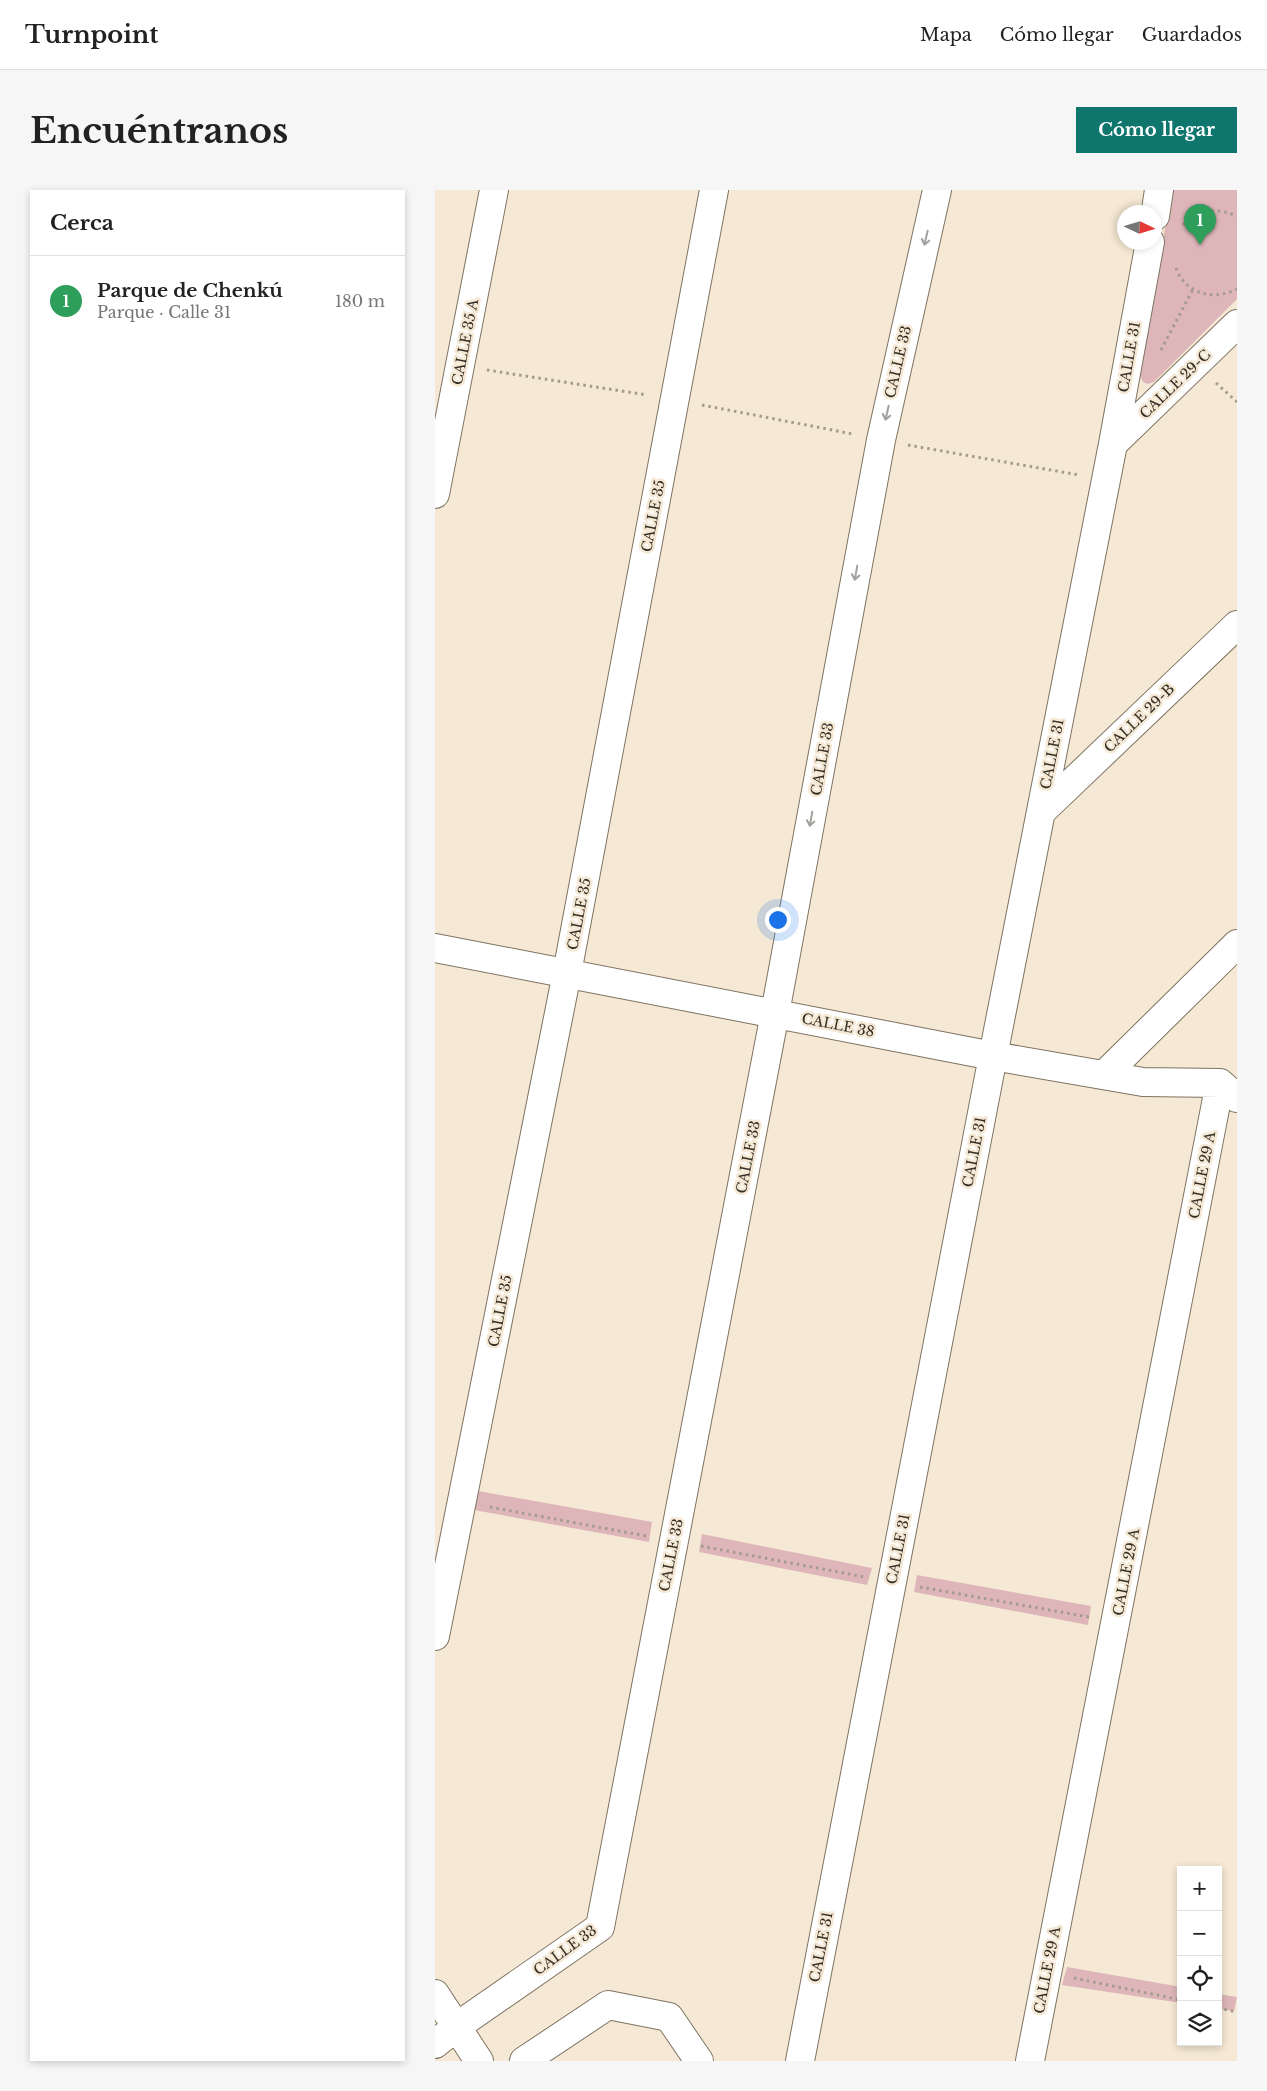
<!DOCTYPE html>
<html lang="es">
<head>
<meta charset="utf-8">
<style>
  :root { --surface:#fff; --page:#f6f6f6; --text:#222; --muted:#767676; --line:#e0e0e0; --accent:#0f766e }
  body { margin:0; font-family:"Libre Baskerville",serif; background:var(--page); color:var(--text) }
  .controls { position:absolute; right:15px; bottom:15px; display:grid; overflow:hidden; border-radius:0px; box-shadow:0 2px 8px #0003 }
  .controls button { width:45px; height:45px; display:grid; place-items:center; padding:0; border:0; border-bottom:1px solid var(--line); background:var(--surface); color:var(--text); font:25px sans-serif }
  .compass { position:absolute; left:682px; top:15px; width:45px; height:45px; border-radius:50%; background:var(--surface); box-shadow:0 2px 8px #0003; rotate:94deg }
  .you { position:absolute; left:342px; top:729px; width:18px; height:18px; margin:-12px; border:4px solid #fff; border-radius:50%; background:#1a73e8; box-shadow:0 0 0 8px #1a73e833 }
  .badge { display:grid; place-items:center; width:32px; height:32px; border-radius:50%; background:var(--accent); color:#fff; font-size:16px; font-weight:700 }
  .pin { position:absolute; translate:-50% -41px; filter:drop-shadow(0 1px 2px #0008) }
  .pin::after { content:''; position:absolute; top:26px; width:18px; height:15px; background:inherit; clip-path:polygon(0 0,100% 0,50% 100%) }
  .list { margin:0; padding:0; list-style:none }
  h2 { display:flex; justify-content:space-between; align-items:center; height:65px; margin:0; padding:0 20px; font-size:21px }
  h2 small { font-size:16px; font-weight:400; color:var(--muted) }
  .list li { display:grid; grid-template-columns:32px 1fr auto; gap:15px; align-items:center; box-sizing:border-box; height:90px; padding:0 20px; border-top:1px solid var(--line) }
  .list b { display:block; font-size:19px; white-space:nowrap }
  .list p { margin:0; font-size:16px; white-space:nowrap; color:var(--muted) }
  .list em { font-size:16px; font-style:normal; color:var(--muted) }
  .icon { flex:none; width:28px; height:28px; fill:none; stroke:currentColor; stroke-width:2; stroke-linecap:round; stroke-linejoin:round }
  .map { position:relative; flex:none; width:802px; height:1871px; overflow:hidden; border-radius:0px }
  header { display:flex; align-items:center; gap:30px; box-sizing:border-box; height:70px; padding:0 25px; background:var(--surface); border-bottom:1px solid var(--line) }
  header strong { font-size:24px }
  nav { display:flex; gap:28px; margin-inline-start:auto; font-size:18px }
  .intro { display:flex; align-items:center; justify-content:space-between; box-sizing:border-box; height:120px; padding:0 30px }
  h1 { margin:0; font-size:35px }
  .button { padding:12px 22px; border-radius:0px; background:var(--accent); color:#fff; font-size:18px; font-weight:700 }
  main { display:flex; gap:30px; padding:0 30px }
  aside { flex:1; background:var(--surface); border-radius:0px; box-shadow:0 2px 8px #0003 }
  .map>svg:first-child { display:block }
  .green { fill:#deb6ba }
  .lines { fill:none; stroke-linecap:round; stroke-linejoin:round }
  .minor-casing { stroke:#7e7361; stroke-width:30 }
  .path { stroke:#a59b8c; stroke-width:3; stroke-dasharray:2.5 4; stroke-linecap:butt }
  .minor { stroke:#fff; stroke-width:28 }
  .oneway { stroke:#a3a09d }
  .labels { text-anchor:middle; stroke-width:5; stroke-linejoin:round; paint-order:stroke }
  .street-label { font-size:14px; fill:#322d25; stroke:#f5e8d4 }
</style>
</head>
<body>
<header>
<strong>Turnpoint</strong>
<nav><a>Mapa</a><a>Cómo llegar</a><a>Guardados</a></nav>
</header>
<div class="intro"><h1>Encuéntranos</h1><a class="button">Cómo llegar</a></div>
<main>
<aside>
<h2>Cerca<small></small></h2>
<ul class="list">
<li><span class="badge" style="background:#2e9e5b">1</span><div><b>Parque de Chenkú</b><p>Parque · Calle 31</p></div><em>180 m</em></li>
</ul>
</aside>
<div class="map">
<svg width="802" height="1871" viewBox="0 0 802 1871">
  <rect width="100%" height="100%" fill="#f5e8d4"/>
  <path class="green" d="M737 0H802V109L719 192 713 194 708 192 704 184Z
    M43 1301 217 1332 214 1352 39 1320Z
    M267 1344 437 1378 432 1395 264 1362Z
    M482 1385 656 1416 653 1435 479 1402Z
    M632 1777 746 1797V1813L627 1795Z
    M783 1804 802 1807 799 1821 783 1819Z"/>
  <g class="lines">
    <g class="minor-casing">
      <path id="minor" d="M720 26 724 0
        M678 254 802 134
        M0 304 59 0
        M606 622 802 435
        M0 758 558 866 708 892 785 893 802 908
        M669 885 802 754
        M0 1446 132 783 279 0
        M0 1804 44 1871
        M0 1854 21 1837 165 1737 340 823 446 250 502 0
        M89 1871 173 1815 234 1827 264 1871
        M365 1871 558 866 678 254 715 52
        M595 1871 785 893"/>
    </g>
    <path class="path" d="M748 35C762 18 784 18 802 26
      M741 78C750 104 779 111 802 99
      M726 160 758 99
      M52 180 212 205
      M781 193 802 212
      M267 215 418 244
      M473 255 644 285
      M55 1317 211 1346
      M266 1356 430 1387
      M485 1397 654 1427
      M639 1788 746 1810
      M783 1818 802 1822"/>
    <use href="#minor" class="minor"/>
  </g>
  <defs><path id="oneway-shaft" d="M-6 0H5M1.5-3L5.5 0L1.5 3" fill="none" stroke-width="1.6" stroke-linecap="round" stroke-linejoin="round" transform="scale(1.25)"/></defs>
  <g class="oneway">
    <use href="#oneway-shaft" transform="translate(491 48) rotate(103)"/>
    <use href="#oneway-shaft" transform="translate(452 223) rotate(103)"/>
    <use href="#oneway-shaft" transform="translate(421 383) rotate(100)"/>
    <use href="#oneway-shaft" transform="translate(376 629) rotate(100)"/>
  </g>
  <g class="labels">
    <g class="street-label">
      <text transform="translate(30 152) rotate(-79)" y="5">CALLE 35 A</text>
      <text transform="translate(694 167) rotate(-80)" y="5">CALLE 31</text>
      <text transform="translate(463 172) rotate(-77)" y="5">CALLE 33</text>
      <text transform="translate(740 194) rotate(-44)" y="5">CALLE 29-C</text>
      <text transform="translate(218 326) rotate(-79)" y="5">CALLE 35</text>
      <text transform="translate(704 528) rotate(-44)" y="5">CALLE 29-B</text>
      <text transform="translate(617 564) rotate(-79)" y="5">CALLE 31</text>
      <text transform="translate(387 569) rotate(-80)" y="5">CALLE 33</text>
      <text transform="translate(144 724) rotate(-79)" y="5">CALLE 35</text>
      <text transform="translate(403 835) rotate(11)" y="5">CALLE 38</text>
      <text transform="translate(539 962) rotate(-79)" y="5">CALLE 31</text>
      <text transform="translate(313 967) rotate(-79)" y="5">CALLE 33</text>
      <text transform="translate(767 985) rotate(-79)" y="5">CALLE 29 A</text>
      <text transform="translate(65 1121) rotate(-79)" y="5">CALLE 35</text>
      <text transform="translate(463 1359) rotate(-79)" y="5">CALLE 31</text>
      <text transform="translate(236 1365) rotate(-79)" y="5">CALLE 33</text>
      <text transform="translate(691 1382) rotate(-79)" y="5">CALLE 29 A</text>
      <text transform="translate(386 1757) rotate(-79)" y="5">CALLE 31</text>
      <text transform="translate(130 1760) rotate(-36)" y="5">CALLE 33</text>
      <text transform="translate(612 1780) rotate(-79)" y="5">CALLE 29 A</text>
    </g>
  </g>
</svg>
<div class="controls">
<button>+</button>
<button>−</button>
<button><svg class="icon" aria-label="locate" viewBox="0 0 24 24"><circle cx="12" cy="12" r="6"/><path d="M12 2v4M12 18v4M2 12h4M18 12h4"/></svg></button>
<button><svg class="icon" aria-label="layers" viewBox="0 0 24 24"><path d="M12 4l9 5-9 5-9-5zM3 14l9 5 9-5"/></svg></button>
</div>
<svg class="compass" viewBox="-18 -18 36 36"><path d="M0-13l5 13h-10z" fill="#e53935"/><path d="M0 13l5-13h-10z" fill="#767676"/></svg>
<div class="you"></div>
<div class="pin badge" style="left:765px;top:55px;background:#2e9e5b">1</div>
</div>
</main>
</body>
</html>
